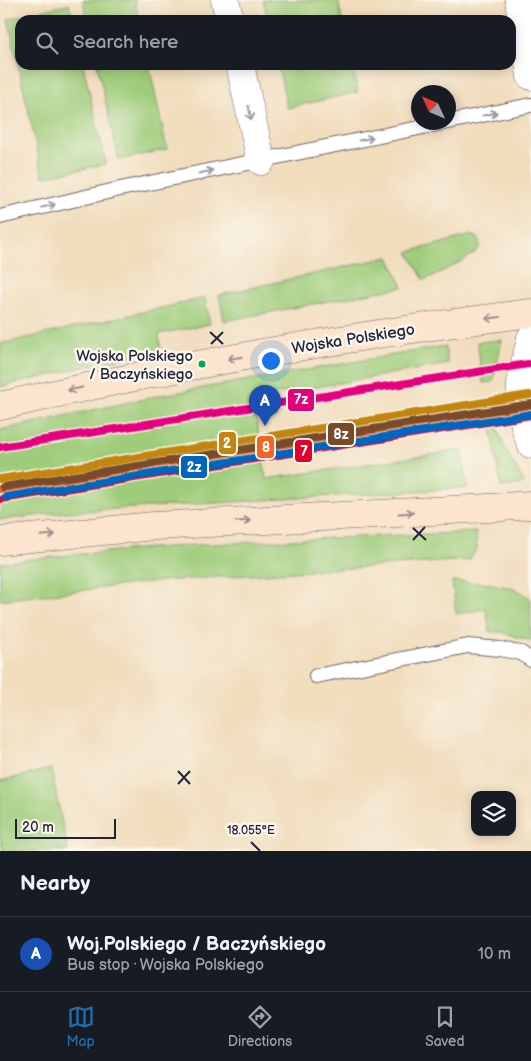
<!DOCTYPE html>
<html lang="en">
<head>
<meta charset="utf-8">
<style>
  :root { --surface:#171b24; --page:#242831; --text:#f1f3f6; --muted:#9ea1a6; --line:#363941; --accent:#1f6fb2 }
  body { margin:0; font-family:"Balsamiq Sans",sans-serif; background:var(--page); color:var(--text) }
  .controls { position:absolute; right:15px; bottom:15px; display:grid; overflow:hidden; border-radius:10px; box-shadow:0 2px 12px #0003 }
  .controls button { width:45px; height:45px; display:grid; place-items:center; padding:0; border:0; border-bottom:1px solid var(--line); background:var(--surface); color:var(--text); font:25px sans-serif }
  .compass { position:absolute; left:411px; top:85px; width:45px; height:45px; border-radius:50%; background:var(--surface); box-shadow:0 2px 12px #0003; rotate:314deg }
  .scale { position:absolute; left:15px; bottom:12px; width:101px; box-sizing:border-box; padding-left:5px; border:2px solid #22223b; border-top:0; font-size:14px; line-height:18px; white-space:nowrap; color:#22223b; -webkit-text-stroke:4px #fbf7ec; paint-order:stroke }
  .you { position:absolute; left:270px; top:360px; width:18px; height:18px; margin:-12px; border:4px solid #fff; border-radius:50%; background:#1a73e8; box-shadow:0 0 0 8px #1a73e833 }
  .badge { display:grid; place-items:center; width:32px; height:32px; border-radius:50%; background:var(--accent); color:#fff; font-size:16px; font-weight:700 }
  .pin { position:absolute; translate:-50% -41px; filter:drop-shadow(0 1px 2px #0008) }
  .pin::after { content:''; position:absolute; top:26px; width:18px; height:15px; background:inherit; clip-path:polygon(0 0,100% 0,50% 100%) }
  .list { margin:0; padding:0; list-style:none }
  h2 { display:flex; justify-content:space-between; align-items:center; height:65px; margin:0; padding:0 20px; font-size:21px }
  h2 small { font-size:16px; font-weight:400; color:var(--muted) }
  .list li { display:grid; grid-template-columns:32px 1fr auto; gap:15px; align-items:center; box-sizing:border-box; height:75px; padding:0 20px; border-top:1px solid var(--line) }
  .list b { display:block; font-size:19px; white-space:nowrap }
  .list p { margin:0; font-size:16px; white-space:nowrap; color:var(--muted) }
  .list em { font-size:16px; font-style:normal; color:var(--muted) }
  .icon { flex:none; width:28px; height:28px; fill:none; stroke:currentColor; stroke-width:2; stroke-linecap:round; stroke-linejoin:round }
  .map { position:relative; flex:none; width:531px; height:851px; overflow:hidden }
  .search { position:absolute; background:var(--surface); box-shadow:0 2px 12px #0003; left:15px; right:15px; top:15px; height:55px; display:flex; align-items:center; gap:12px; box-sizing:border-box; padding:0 18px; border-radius:15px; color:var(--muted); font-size:19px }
  .sheet { height:140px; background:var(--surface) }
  nav { display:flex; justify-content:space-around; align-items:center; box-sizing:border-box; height:70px; border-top:1px solid var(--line); background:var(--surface); font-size:14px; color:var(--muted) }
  nav a { display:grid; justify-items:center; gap:2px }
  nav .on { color:var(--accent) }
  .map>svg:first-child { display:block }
  .green { fill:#9fcc7a; stroke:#60775a }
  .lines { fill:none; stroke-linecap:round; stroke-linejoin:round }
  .lane-casing { stroke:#6a6368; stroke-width:16 }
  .street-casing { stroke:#6a6368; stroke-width:29 }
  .secondary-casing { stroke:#6a6368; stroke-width:29 }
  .lane { stroke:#fff; stroke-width:14 }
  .street { stroke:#fff; stroke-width:28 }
  .secondary { stroke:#fce5cf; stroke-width:28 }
  .tram-1-casing { stroke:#fbf7ec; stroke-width:11 }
  .tram-2-casing { stroke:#fbf7ec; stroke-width:11 }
  .tram-3-casing { stroke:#fbf7ec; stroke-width:11 }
  .tram-4-casing { stroke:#fbf7ec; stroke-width:11 }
  .tram-5-casing { stroke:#fbf7ec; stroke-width:11 }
  .tram-6-casing { stroke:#fbf7ec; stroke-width:11 }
  .tram-1 { stroke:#f26522; stroke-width:8 }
  .tram-2 { stroke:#e4002b; stroke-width:8 }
  .tram-3 { stroke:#c2850f; stroke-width:8 }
  .tram-4 { stroke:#7a4b2a; stroke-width:8 }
  .tram-5 { stroke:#e5007d; stroke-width:8 }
  .tram-6 { stroke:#0065bd; stroke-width:8 }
  .oneway { stroke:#9c9ca7 }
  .oneway2 { stroke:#9a8d8c }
  .ticks { fill:none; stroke:#22223b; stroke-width:2 }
  .bus-dot { fill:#00a651; stroke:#fbf7ec; stroke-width:2 }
  .labels { text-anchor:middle; stroke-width:5; stroke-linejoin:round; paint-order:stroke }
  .bus-label { font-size:15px; fill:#22223b; stroke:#fbf7ec; text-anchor:end }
  .street-label { font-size:16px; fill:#22223b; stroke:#fbf7ec }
  .ticks-label { font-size:12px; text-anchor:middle; fill:#22223b; stroke:#fbf7ec; stroke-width:5; stroke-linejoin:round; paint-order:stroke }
  .line-badge { stroke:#fbf7ec; stroke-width:2 }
  .badge-label { font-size:14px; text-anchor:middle; font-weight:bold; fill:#fff }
</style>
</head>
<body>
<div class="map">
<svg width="531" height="851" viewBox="0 0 531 851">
  <rect width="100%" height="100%" fill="#fbf7ec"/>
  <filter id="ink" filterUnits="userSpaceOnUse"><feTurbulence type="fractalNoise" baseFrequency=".02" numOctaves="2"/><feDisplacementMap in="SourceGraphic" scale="10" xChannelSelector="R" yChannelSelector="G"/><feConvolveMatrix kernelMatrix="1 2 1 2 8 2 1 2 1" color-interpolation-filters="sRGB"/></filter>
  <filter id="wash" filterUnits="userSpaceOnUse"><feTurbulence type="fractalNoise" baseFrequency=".0096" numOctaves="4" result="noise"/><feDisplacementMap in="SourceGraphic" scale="20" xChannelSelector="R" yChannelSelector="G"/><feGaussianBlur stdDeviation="1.12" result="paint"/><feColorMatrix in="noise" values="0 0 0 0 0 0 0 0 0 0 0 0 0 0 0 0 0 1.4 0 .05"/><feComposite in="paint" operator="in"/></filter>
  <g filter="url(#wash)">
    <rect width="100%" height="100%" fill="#f1dcbb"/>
    <path class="green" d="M83 0H135L139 20H87Z
      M263 0H338L342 20H268Z
      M69 4 73 20H20V65H83L106 164 43 177 8 19Z
      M97 65H149L167 149 119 160Z
      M278 65H352L358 92 287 108Z
      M472 235 477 237C479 240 481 244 479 248 474 257 435 275 424 280L408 252Z
      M389 257 403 287 224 321 219 295Z
      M205 298 210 324 159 334 161 349 0 387V344Z
      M502 340 493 382 483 383 477 342Z
      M445 346 448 364 253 398 266 479 462 450 468 488 66 512 0 520V430L162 395Z
      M495 418C501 444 509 457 523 480L524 484 501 487 490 419Z
      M476 532 477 549 469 560 162 581 0 600V563C158 543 317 539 476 532Z
      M452 581C478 584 511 581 531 599V641L501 632H490L486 609 456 614Z
      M51 769 68 851H3L0 837V781Z"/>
  </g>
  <g filter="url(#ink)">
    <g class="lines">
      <g class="lane-casing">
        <path id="lane" d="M448 122 531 105
          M0 217 120 189 448 122
          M316 676 468 646 500 649 521 653 531 660"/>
      </g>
      <g class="street-casing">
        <path id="street" d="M225 0 230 20
          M519 0 531 76
          M240 65 261 161
          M531 338C528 354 522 370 521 385 519 405 524 426 531 444"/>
      </g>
      <g class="secondary-casing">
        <path id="secondary" d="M0 406C175 366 352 335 531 313
          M0 541 154 526 488 508 531 505"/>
      </g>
      <use href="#lane" class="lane"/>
      <use href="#street" class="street"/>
      <use href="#secondary" class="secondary"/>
      <g class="tram-1-casing">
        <path id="tram-1" d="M0 489 531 405"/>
      </g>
      <g class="tram-2-casing">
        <path id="tram-2" d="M2 499 531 415"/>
      </g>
      <g class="tram-3-casing">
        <path id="tram-3" d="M0 479 529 395"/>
      </g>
      <g class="tram-4-casing">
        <path id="tram-4" d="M3 487 531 404"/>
      </g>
      <g class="tram-5-casing">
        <path id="tram-5" d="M0 447 528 364"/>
      </g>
      <g class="tram-6-casing">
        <path id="tram-6" d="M5 497 531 414"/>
      </g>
      <use href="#tram-1" class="tram-1"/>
      <use href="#tram-2" class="tram-2"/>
      <use href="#tram-3" class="tram-3"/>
      <use href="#tram-4" class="tram-4"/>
      <use href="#tram-5" class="tram-5"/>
      <use href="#tram-6" class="tram-6"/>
    </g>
    <defs><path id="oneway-shaft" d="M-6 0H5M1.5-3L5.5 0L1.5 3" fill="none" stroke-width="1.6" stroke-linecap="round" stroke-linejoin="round" transform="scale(1.25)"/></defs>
    <g class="oneway">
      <use href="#oneway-shaft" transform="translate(250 113) rotate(78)"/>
      <use href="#oneway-shaft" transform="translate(490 114) rotate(-12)"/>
      <use href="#oneway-shaft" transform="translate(366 139) rotate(-12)"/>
      <use href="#oneway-shaft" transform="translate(206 172) rotate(-11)"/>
      <use href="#oneway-shaft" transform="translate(48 206) rotate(-13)"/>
    </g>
    <g class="oneway2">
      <use href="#oneway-shaft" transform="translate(493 318) rotate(173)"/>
      <use href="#oneway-shaft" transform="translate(235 358) rotate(170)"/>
      <use href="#oneway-shaft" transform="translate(75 389) rotate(168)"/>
      <use href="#oneway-shaft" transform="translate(406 513) rotate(-3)"/>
      <use href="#oneway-shaft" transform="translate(243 521) rotate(-3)"/>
      <use href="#oneway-shaft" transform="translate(48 535) rotate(-5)"/>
    </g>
  </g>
  <path class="ticks" d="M210 332 223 344M211 344 223 332M413 528 426 540M413 540 425 527M178 771 190 784M178 784 190 771M251 842 260 851"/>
  <circle class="bus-dot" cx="202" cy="364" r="4.5"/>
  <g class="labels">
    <g class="bus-label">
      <text x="193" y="361">Wojska Polskiego<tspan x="193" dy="18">/ Baczyńskiego</tspan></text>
    </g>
    <g class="street-label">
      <text transform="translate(353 338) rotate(-9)" y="6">Wojska Polskiego</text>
    </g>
  </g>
  <g class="ticks-label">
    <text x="251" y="834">18.055°E</text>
  </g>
  <g class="line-badge">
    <rect x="287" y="388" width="28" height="24" rx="5" fill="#e5007d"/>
    <rect x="327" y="422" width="28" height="24" rx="5" fill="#7a4b2a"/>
    <rect x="218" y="431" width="19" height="24" rx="5" fill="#c2850f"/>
    <rect x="256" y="435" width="19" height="24" rx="5" fill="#f26522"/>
    <rect x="294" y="439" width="19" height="24" rx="5" fill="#e4002b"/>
    <rect x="180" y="455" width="28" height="24" rx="5" fill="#0065bd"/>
  </g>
  <g class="badge-label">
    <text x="301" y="404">7z</text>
    <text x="341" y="439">8z</text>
    <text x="227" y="448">2</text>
    <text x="266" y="452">8</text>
    <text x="304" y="456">7</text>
    <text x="194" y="472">2z</text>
  </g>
</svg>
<div class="controls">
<button><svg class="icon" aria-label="layers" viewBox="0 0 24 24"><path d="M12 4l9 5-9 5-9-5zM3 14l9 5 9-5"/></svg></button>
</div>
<svg class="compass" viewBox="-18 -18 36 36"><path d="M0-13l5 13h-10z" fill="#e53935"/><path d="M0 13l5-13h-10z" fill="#9ea1a6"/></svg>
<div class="scale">20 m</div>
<div class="you"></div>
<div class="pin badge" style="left:265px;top:426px;background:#1a4fb4">A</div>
<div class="search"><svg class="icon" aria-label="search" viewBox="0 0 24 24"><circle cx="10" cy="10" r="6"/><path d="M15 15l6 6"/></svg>Search here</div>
</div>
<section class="sheet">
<h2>Nearby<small></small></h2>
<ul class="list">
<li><span class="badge" style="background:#1a4fb4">A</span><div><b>Woj.Polskiego / Baczyńskiego</b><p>Bus stop · Wojska Polskiego</p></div><em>10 m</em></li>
</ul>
</section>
<nav>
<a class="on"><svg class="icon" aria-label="map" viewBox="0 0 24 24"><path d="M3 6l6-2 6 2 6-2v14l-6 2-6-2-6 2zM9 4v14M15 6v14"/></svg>Map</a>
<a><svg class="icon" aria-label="directions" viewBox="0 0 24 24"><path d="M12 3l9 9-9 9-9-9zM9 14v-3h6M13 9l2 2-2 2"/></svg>Directions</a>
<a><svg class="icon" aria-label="saved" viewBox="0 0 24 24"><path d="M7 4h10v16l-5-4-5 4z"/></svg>Saved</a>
</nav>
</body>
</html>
